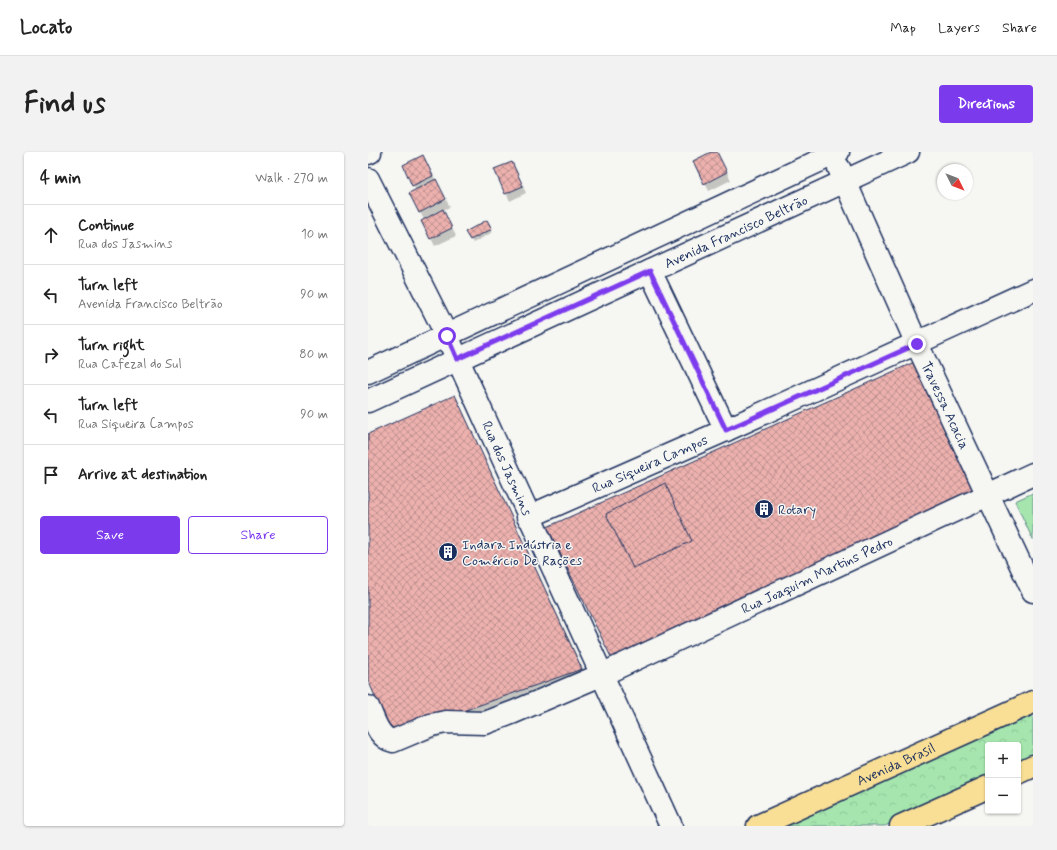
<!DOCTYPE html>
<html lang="en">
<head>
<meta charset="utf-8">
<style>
  :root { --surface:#fff; --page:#f2f2f2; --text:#222; --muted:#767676; --line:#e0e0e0; --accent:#7c3aed }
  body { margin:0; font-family:Mynerve,sans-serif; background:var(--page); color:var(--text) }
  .controls { position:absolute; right:12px; bottom:12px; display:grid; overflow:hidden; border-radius:4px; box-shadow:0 1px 3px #0004 }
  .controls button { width:36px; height:36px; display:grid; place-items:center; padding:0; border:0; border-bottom:1px solid var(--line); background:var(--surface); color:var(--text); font:20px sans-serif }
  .compass { position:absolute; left:569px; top:12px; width:36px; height:36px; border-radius:50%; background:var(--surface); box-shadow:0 1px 3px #0004; rotate:132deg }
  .stop { position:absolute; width:12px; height:12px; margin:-9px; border:3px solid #7c3aed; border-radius:50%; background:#fff }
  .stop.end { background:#7c3aed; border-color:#fff; box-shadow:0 1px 4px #0008 }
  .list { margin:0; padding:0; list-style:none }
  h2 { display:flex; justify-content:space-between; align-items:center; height:52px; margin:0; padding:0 16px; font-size:17px }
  h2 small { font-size:13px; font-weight:400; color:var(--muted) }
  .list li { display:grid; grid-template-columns:26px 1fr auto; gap:12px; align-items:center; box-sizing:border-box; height:60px; padding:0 16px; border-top:1px solid var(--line) }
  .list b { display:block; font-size:15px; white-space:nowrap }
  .list p { margin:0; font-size:13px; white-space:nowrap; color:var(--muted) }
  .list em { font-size:13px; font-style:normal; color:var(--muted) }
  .actions { display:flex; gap:8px; padding:12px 16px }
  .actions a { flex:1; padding:9px 0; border:1px solid var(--accent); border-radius:4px; text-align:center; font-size:14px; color:var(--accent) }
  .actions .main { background:var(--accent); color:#fff }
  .icon { flex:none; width:22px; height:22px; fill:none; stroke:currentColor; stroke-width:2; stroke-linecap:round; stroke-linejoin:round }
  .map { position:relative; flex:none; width:665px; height:674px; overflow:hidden; border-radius:4px }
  header { display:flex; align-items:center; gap:24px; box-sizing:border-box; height:56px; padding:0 20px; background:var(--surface); border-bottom:1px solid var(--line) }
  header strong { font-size:19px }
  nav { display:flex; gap:22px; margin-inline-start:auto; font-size:14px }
  .intro { display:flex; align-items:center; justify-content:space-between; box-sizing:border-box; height:96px; padding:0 24px }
  h1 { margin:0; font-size:28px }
  .button { padding:10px 18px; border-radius:4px; background:var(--accent); color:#fff; font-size:14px; font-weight:700 }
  main { display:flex; gap:24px; padding:0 24px }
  aside { flex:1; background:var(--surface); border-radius:4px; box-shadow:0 1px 3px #0004 }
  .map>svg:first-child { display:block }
  .grass { fill:#a6e6ae; stroke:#608a86 }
  .park { fill:url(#park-crowns); stroke:#608a86 }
  .shadow { fill:#0003 }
  .building { fill:url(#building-cross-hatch); stroke:#1b2f5e }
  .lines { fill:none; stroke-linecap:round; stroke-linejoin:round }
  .minor-casing { stroke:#1b2f5e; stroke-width:25 }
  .major-casing { stroke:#1b2f5e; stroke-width:25 }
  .minor { stroke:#f6f6f2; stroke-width:22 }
  .major { stroke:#f9df96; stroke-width:22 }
  .route { stroke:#7c3aed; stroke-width:5 }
  .labels { text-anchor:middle; stroke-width:3; stroke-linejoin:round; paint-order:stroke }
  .street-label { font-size:14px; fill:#1b2f5e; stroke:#f6f6f2 }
  .poi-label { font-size:14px; fill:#1b2f5e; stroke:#f6f6f2; text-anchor:start }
</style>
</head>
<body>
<header>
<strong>Locato</strong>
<nav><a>Map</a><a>Layers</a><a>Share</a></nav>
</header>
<div class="intro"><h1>Find us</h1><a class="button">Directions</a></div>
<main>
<aside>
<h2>4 min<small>Walk · 270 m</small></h2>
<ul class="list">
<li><svg class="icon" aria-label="ahead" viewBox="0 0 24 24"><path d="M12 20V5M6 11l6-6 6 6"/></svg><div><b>Continue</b><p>Rua dos Jasmins</p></div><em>10 m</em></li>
<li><svg class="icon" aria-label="left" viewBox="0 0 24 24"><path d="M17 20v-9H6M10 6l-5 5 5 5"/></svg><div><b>Turn left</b><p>Avenida Francisco Beltrão</p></div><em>90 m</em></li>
<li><svg class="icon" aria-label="right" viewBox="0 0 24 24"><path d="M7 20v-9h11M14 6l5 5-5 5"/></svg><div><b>Turn right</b><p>Rua Cafezal do Sul</p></div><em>80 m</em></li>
<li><svg class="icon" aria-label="left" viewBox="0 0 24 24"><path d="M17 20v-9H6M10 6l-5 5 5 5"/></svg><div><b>Turn left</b><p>Rua Siqueira Campos</p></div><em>90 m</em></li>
<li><svg class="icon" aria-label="arrive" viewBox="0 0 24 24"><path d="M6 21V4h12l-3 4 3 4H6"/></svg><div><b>Arrive at destination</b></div></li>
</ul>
<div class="actions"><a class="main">Save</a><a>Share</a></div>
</aside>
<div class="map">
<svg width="665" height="674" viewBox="0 0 665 674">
  <defs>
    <pattern id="park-crowns" width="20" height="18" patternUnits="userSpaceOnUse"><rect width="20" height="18" fill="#a6e6ae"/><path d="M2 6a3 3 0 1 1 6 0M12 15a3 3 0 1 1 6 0" fill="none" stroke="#8ec698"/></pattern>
    <pattern id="building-cross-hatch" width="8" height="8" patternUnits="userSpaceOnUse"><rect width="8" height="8" fill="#ecb1ad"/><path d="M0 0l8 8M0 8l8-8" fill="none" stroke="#be9090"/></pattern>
  </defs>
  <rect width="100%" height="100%" fill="#f6f6f2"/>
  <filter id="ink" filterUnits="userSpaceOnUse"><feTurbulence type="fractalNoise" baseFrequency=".025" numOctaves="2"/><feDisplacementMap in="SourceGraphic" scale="8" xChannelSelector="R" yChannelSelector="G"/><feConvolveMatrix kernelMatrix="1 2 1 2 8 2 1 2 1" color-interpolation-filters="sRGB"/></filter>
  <g filter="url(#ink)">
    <path class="grass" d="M665 341V388L647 349Z"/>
    <path class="park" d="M665 563V607L650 614V593H620V628L517 674H419Z"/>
    <path class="shadow" d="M345 0H348L363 28 341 39 337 31Z
      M59 12 82 55 75 58 88 84 67 94 54 69 56 68 52 60 48 39 45 33Z
      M148 18 158 41 142 49 138 41Z
      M118 69 125 80 105 91 99 80Z
      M86 245 95 260 222 532 33 598 25 583 0 525V283Z"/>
    <path class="building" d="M343 0H349L359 20 336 32 325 9Z
      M55 3 65 24 44 34 35 13Z
      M144 10 155 34 137 42 126 17Z
      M68 27 78 47 51 61 41 41Z
      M75 57 84 76 62 87 53 69Z
      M119 68 124 77 102 88 97 80Z
      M551 208 612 339 244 507 179 375Z
      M87 243 214 517 24 584 0 528V282Z
      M297 331 324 389 265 416 238 362Z"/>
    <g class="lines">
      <g class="minor-casing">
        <g id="minor">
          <path d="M0 1 2 0"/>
          <path id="s1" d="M471 16 549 192 665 439"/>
          <path id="s2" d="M0 27 79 184 303 674"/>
          <path d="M282 119 358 278"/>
          <path d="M0 220 470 0"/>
          <path id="s3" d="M0 249 540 0"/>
          <path id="s4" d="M160 365 358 278 665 138"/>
          <path id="s5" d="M0 555C6 567 10 586 25 589L63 573 78 570 117 571 146 560 233 523 665 322"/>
        </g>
      </g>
      <g class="major-casing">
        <g id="major">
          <path d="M650 621 665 614"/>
          <path id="s6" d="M390 674 665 550"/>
          <path d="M533 674 620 635"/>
        </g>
      </g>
      <use href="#minor" class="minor"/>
      <use href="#major" class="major"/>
    </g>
  </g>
  <g class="lines" filter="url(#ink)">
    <path class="route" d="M79 184 89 207 282 119 358 278 549 192"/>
  </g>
  <defs>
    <g id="building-disc" transform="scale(1)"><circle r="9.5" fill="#1b2f5e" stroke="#f6f6f2"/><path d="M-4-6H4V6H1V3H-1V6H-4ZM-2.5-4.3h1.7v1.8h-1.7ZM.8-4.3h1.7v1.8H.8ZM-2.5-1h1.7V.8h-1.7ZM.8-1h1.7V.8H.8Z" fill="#fff"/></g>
  </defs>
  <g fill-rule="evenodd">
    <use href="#building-disc" x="396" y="357"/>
    <use href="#building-disc" x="80" y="400"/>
  </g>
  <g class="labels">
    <g class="street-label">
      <text dy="5" stroke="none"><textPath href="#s3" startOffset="405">Avenida Francisco Beltrão</textPath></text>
      <text dy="5" stroke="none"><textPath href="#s1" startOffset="260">Travessa Acacia</textPath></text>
      <text dy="5" stroke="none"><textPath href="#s4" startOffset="133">Rua Siqueira Campos</textPath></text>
      <text dy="5" stroke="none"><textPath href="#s2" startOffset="321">Rua dos Jasmins</textPath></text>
      <text dy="5" stroke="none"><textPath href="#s5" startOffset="503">Rua Joaquim Martins Pedro</textPath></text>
      <text dy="5" stroke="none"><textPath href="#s6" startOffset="151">Avenida Brasil</textPath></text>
    </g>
    <g class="poi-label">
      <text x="410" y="362">Rotary</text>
      <text x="94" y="397">Indara Indústria e<tspan x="94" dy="16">Comércio De Rações</tspan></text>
    </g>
  </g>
</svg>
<div class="controls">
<button>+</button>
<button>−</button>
</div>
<svg class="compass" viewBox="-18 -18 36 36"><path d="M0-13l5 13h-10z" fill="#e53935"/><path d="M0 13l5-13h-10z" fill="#767676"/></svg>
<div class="stop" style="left:79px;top:184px"></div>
<div class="stop end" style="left:549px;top:192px"></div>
</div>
</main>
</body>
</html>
